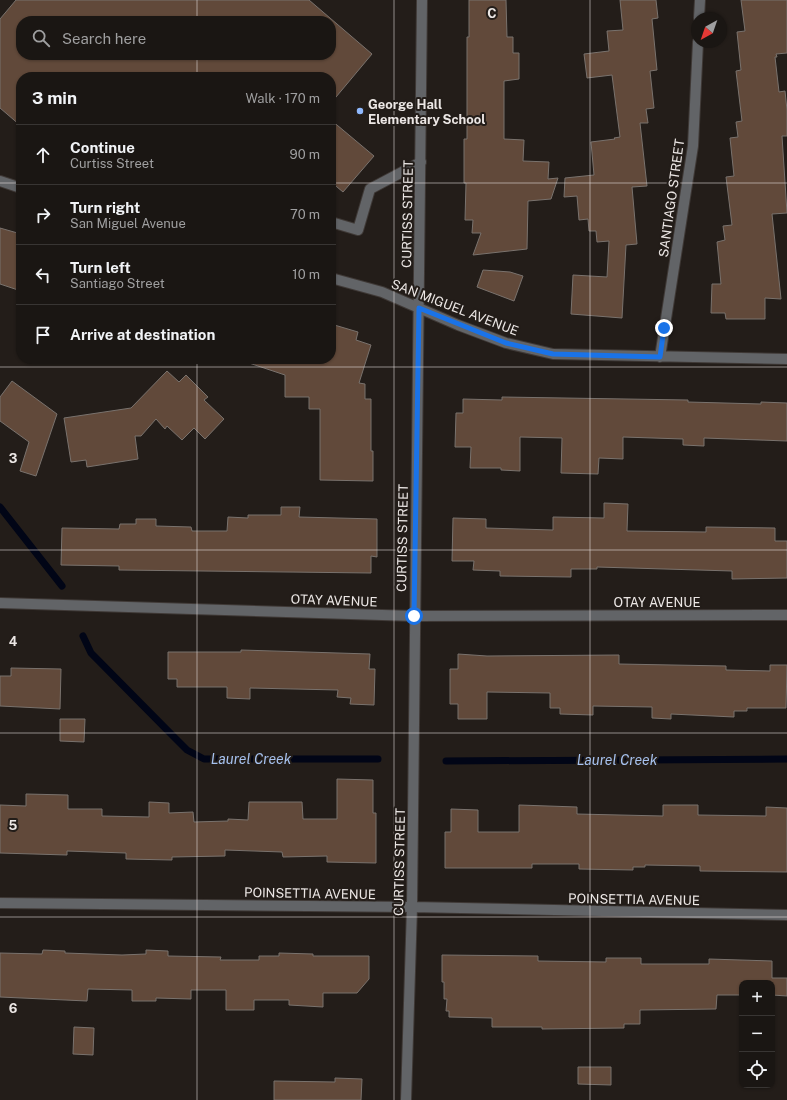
<!DOCTYPE html>
<html lang="en">
<head>
<meta charset="utf-8">
<style>
  :root { --surface:#1a1613; --page:#272321; --text:#f1f3f6; --muted:#9f9fa0; --line:#383533 }
  body { margin:0; font-family:"Public Sans",sans-serif; background:var(--page); color:var(--text) }
  .controls { position:absolute; right:12px; bottom:12px; display:grid; overflow:hidden; border-radius:8px; box-shadow:0 1px 3px #0004 }
  .controls button { width:36px; height:36px; display:grid; place-items:center; padding:0; border:0; border-bottom:1px solid var(--line); background:var(--surface); color:var(--text); font:20px sans-serif }
  .compass { position:absolute; left:691px; top:12px; width:36px; height:36px; border-radius:50%; background:var(--surface); box-shadow:0 1px 3px #0004; rotate:220deg }
  .stop { position:absolute; width:12px; height:12px; margin:-9px; border:3px solid #1a73e8; border-radius:50%; background:#fff }
  .stop.end { background:#1a73e8; border-color:#fff; box-shadow:0 1px 4px #0008 }
  .list { margin:0; padding:0; list-style:none }
  h2 { display:flex; justify-content:space-between; align-items:center; height:52px; margin:0; padding:0 16px; font-size:17px }
  h2 small { font-size:13px; font-weight:400; color:var(--muted) }
  .list li { display:grid; grid-template-columns:26px 1fr auto; gap:12px; align-items:center; box-sizing:border-box; height:60px; padding:0 16px; border-top:1px solid var(--line) }
  .list b { display:block; font-size:15px; white-space:nowrap }
  .list p { margin:0; font-size:13px; white-space:nowrap; color:var(--muted) }
  .list em { font-size:13px; font-style:normal; color:var(--muted) }
  .icon { flex:none; width:22px; height:22px; fill:none; stroke:currentColor; stroke-width:2; stroke-linecap:round; stroke-linejoin:round }
  .map { position:relative; flex:none; width:787px; height:1100px; overflow:hidden }
  .search { position:absolute; background:var(--surface); box-shadow:0 1px 3px #0004; left:16px; top:16px; width:320px; height:44px; display:flex; align-items:center; gap:10px; box-sizing:border-box; padding:0 14px; border-radius:16px; color:var(--muted); font-size:15px }
  .panel { position:absolute; background:var(--surface); box-shadow:0 1px 3px #0004; left:16px; top:72px; width:320px; height:292px; border-radius:16px }
  .map>svg:first-child { display:block }
  .lines { fill:none; stroke-linecap:round; stroke-linejoin:round }
  .stream { stroke:#010516; stroke-width:7 }
  .building { fill:#61493a; stroke:#79726d; fill-rule:evenodd }
  .service-casing { stroke:#3f3936; stroke-width:12 }
  .minor-casing { stroke:#3f3936; stroke-width:12 }
  .service { stroke:#626467; stroke-width:10 }
  .minor { stroke:#626467; stroke-width:10 }
  .route { stroke:#1a73e8; stroke-width:5 }
  .grid { fill:none; stroke:#ece7e5; stroke-width:1; stroke-opacity:0.55 }
  .poi-dot { fill:#8fb8fd; stroke:#231d19; stroke-width:1.5 }
  .labels { text-anchor:middle; stroke-width:4; stroke-linejoin:round; paint-order:stroke }
  .poi-label { font-size:13px; font-weight:bold; fill:#ece7e5; stroke:#231d19; text-anchor:start }
  .street-label { font-size:13px; fill:#ece7e5; stroke:#231d19 }
  .water-label { font-size:14px; font-style:italic; fill:#a7c2ef; stroke:#231d19 }
  .grid-label { font-size:13px; text-anchor:middle; font-weight:bold; fill:#ece7e5; stroke:#231d19; stroke-width:4; stroke-linejoin:round; paint-order:stroke }
</style>
</head>
<body>
<div class="map">
<svg width="787" height="1100" viewBox="0 0 787 1100">
  <rect width="100%" height="100%" fill="#231d19"/>
  <g class="lines">
    <path class="stream" d="M0 507 62 586
      M83 636 91 653 174 737 187 750 204 759H378
      M446 761 787 759"/>
  </g>
  <path class="building" d="M16 0H309L372 54 331 103V77H21V126L0 108V19ZM21 21H331V55H21Z
    M469 0H506L507 37H513V53H519V79L504 81V139L524 140 523 161 549 162 548 179 558 178 551 199 528 201 527 249 473 255 481 233H472L473 220H465L466 183H464V139H467V37H469Z
    M620 0H656L658 18 652 19 657 70 650 71 654 108 646 109 648 123H640L647 186 632 187 637 244 626 245 622 318 571 314 573 275 607 277 609 241 597 242 596 231H589L588 219 579 220 577 196 564 197 565 178 594 175 591 142 615 139 614 138 620 137 612 75 587 78 584 54 609 51 607 31 623 30Z
    M741 0H787V53L776 54 777 57H775L779 92 785 91 787 110V136H782L787 213 772 214 781 299 765 298V319H726L725 313H711L712 284H721L717 242 725 240 723 226 732 225 726 177 734 176 730 138 738 137 736 122 742 121 736 71 741 70 737 32 745 31Z
    M331 120 374 156 343 192 331 182Z
    M0 228 21 234V291L0 284Z
    M483 270 510 272 523 276 514 301 477 287Z
    M331 324 358 332 356 340 371 345 359 383 365 384V399H371V451H373V481L320 480V409H309V397H285V375L249 363 250 359H331Z
    M167 371 179 382 186 375 208 397 204 400 224 419 205 439 194 428 182 440 167 426 165 429 156 419 141 436H135L138 459 87 467 86 460 71 462 64 418 131 408Z
    M12 381 57 414 36 476 20 471 29 442 0 421V397Z
    M502 397 688 400V402L761 404V402L787 403V441L704 438V446L683 445V439L623 437V459L599 458 598 474 561 473 562 438 520 437V471L501 470V468H470L471 447H455L456 413H463V399L502 400Z
    M604 503 628 504 627 531 706 532V527L775 528V541H787V578L732 579V571L597 567V569H571V577L500 576V571L473 570 474 561H452L453 518 486 519V528L553 530V517L604 518Z
    M281 507H300L299 517 377 519V557L371 556V573L119 570V566L61 565 62 528 119 529 120 524H136V519H156V526L191 527 192 531H227L228 517 248 518V515H281Z
    M241 650 370 654 369 669H375L374 705 350 704 351 698 337 697 338 690 250 688V699L227 698V687H177V679H168V652H241Z
    M458 654 487 656 619 655V664L726 666V670L770 671V665H787L786 708H747V711H734V717L671 714V719L652 718V707L593 706V715L560 714V708H550V693L487 692V719H458V704H450V669H458Z
    M11 668 61 669 60 709 0 706V676H11Z
    M60 719H85L84 742 60 741Z
    M337 779 373 780V813H376V863L327 862V856L283 857 282 852 225 850V856L172 857V860L126 859V853L67 851V855L0 853V805L26 806V794L68 795V809H102V816L149 817V802L169 803V813L193 812 194 822 228 821V819L248 820 249 802H302L303 819H337Z
    M519 805 577 807V814L663 816V805H698V815L766 816V807L787 808V872L700 871V866L645 865V867H633V870L579 869V864H532V868H445V832H451V809L478 810V832H519Z
    M43 950 65 951V953L122 955 146 954V950L168 951V956L221 957 220 960H259V956H279V953L313 954V956H369V979L357 993H323V1007L289 1005V1000H254V1010H226V990H191V999L156 998V1001H132V990L88 989 87 1001 0 997V953L42 954Z
    M442 955 538 956V961L606 962V958H641V964H709V959L772 961V978H787V996L772 995V983H742V995H717L716 1009 640 1010V1024H624V1028L542 1029V1027H492V1018L449 1017V1011H446L447 999H444V982H442Z
    M74 1027 94 1028 93 1055 73 1054Z
    M578 1067H611V1085L578 1084Z
    M335 1078 362 1079 361 1100H274V1081L335 1082Z"/>
  <g class="lines">
    <g class="service-casing">
      <path id="service" d="M331 222 358 230 370 189 421 162"/>
    </g>
    <g class="minor-casing">
      <path id="minor" d="M699 18 700 0
        M0 181 21 188
        M331 278 382 292 458 325 506 343 553 354 787 359
        M660 357 693 146 698 42
        M0 603 414 616 787 615
        M0 903 412 907 787 915
        M406 1100 412 907 422 0"/>
    </g>
    <use href="#service" class="service"/>
    <use href="#minor" class="minor"/>
  </g>
  <g class="lines">
    <path class="route" d="M414 616 419 308 506 343 553 354 660 357 664 328"/>
  </g>
  <path class="grid" d="M197 0V21M394 0V1100M590 0V1100M197 55V77M0 183H21M331 183H787M197 359V1100M0 367H787M0 550H787M0 733H787M0 917H787"/>
  <circle class="poi-dot" cx="360" cy="111" r="4"/>
  <g class="labels">
    <g class="poi-label">
      <text x="368" y="109">George Hall<tspan x="368" dy="15">Elementary School</tspan></text>
    </g>
    <g class="street-label">
      <text transform="translate(671 198) rotate(-82)" y="5">SANTIAGO STREET</text>
      <text transform="translate(407 214) rotate(-89)" y="5">CURTISS STREET</text>
      <text transform="translate(455 307) rotate(21)" y="5">SAN MIGUEL AVENUE</text>
      <text transform="translate(402 538) rotate(-89)" y="5">CURTISS STREET</text>
      <text transform="translate(334 600) rotate(2)" y="5">OTAY AVENUE</text>
      <text x="657" y="607">OTAY AVENUE</text>
      <text transform="translate(399 862) rotate(-89)" y="5">CURTISS STREET</text>
      <text transform="translate(310 893) rotate(1)" y="5">POINSETTIA AVENUE</text>
      <text transform="translate(634 899) rotate(1)" y="5">POINSETTIA AVENUE</text>
    </g>
    <g class="water-label">
      <text x="251" y="764">Laurel Creek</text>
      <text x="617" y="765">Laurel Creek</text>
    </g>
  </g>
  <g class="grid-label">
    <text x="492" y="18">C</text>
    <text x="13" y="463">3</text>
    <text x="13" y="646">4</text>
    <text x="13" y="830">5</text>
    <text x="13" y="1013">6</text>
  </g>
</svg>
<div class="controls">
<button>+</button>
<button>−</button>
<button><svg class="icon" aria-label="locate" viewBox="0 0 24 24"><circle cx="12" cy="12" r="6"/><path d="M12 2v4M12 18v4M2 12h4M18 12h4"/></svg></button>
</div>
<svg class="compass" viewBox="-18 -18 36 36"><path d="M0-13l5 13h-10z" fill="#e53935"/><path d="M0 13l5-13h-10z" fill="#9f9fa0"/></svg>
<div class="stop" style="left:414px;top:616px"></div>
<div class="stop end" style="left:664px;top:328px"></div>
<div class="search"><svg class="icon" aria-label="search" viewBox="0 0 24 24"><circle cx="10" cy="10" r="6"/><path d="M15 15l6 6"/></svg>Search here</div>
<section class="panel">
<h2>3 min<small>Walk · 170 m</small></h2>
<ul class="list">
<li><svg class="icon" aria-label="ahead" viewBox="0 0 24 24"><path d="M12 20V5M6 11l6-6 6 6"/></svg><div><b>Continue</b><p>Curtiss Street</p></div><em>90 m</em></li>
<li><svg class="icon" aria-label="right" viewBox="0 0 24 24"><path d="M7 20v-9h11M14 6l5 5-5 5"/></svg><div><b>Turn right</b><p>San Miguel Avenue</p></div><em>70 m</em></li>
<li><svg class="icon" aria-label="left" viewBox="0 0 24 24"><path d="M17 20v-9H6M10 6l-5 5 5 5"/></svg><div><b>Turn left</b><p>Santiago Street</p></div><em>10 m</em></li>
<li><svg class="icon" aria-label="arrive" viewBox="0 0 24 24"><path d="M6 21V4h12l-3 4 3 4H6"/></svg><div><b>Arrive at destination</b></div></li>
</ul>
</section>
</div>
</body>
</html>
